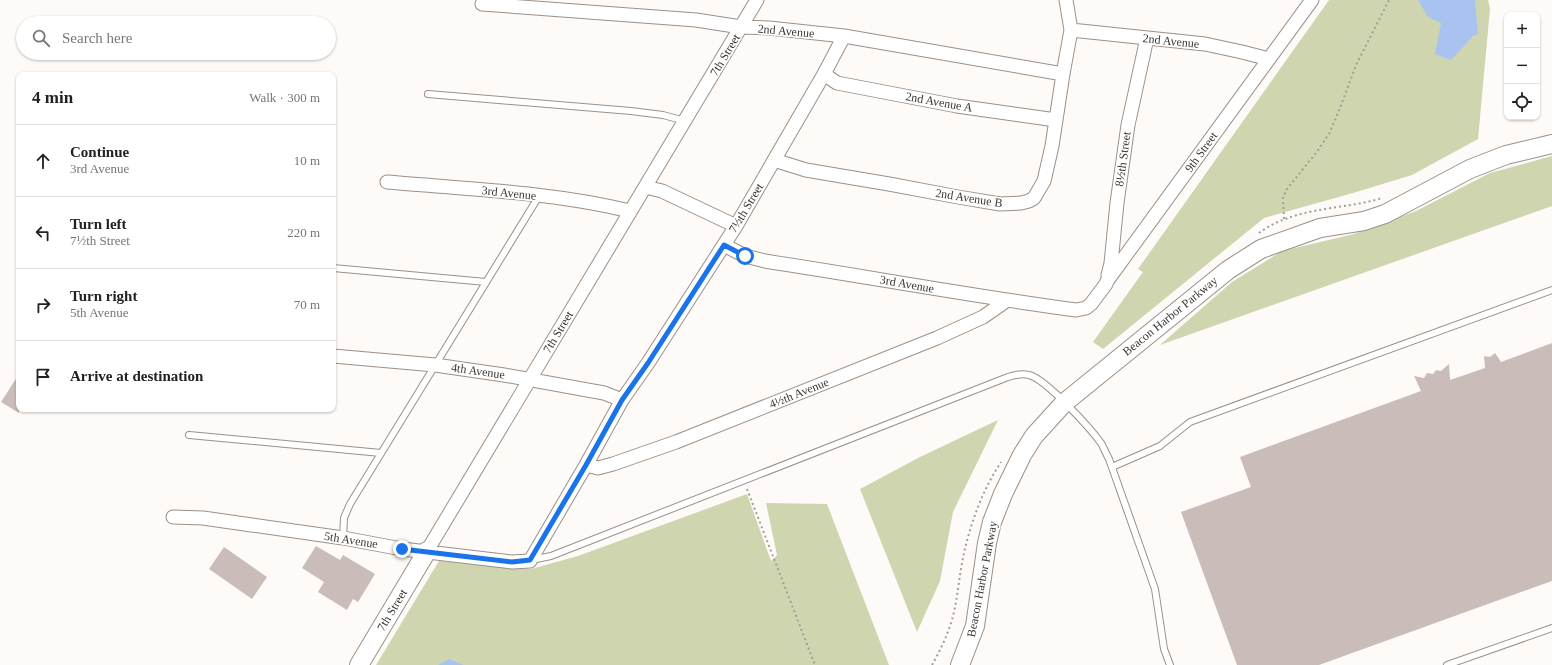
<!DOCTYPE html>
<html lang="en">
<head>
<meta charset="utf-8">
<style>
  :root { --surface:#fff; --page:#f2f2f2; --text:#222; --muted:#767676; --line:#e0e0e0 }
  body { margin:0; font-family:"Times New Roman",serif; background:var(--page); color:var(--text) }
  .controls { position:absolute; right:12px; top:12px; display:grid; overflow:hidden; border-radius:8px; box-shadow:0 1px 3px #0004 }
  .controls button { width:36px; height:36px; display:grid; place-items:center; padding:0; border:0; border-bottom:1px solid var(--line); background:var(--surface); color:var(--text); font:20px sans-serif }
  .stop { position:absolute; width:12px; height:12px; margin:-9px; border:3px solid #1a73e8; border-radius:50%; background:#fff }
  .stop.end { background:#1a73e8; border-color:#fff; box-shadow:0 1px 4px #0008 }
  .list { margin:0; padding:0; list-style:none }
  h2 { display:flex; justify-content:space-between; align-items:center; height:52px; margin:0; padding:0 16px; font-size:17px }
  h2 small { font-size:13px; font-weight:400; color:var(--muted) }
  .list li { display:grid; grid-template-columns:26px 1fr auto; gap:12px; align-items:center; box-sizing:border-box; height:72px; padding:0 16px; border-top:1px solid var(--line) }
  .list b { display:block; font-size:15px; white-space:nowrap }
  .list p { margin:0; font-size:13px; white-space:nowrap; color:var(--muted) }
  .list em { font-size:13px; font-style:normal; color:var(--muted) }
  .icon { flex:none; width:22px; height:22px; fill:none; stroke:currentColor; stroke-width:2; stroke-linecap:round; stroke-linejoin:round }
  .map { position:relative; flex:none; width:1552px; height:665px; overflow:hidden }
  .search { position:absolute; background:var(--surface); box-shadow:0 1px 3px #0004; left:16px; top:16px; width:320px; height:44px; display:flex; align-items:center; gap:10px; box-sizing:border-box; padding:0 14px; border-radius:22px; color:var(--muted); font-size:15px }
  .panel { position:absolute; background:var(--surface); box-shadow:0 1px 3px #0004; left:16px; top:72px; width:320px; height:340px; border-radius:8px }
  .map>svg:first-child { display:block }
  .green { fill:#cfd6af }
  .water { fill:#a9c3f0 }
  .building { fill:#cabcb9 }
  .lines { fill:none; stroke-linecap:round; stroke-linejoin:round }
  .lane-casing { stroke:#9a9089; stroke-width:8 }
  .street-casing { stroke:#9a9089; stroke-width:15 }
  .secondary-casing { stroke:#9a9089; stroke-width:20 }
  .path { stroke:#a29e9b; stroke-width:2; stroke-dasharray:2 3; stroke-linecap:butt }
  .lane { stroke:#fff; stroke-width:6 }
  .street { stroke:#fff; stroke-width:13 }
  .secondary { stroke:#fff; stroke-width:18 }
  .route { stroke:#1a73e8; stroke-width:5 }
  .labels { text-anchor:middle; stroke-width:3.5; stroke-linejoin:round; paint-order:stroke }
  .street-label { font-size:12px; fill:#393532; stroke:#fff }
</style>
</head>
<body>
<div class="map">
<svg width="1552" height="665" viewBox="0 0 1552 665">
  <rect width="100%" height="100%" fill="#fefaf7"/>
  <path class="green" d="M1329 0H1488L1490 9 1478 139 1412 175 1353 193 1264 218 1103 349 1093 342 1143 272 1138 269Z
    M1552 156V206L1160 345 1232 282 1282 251 1354 234 1416 211 1490 173Z
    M998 420 953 512 940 581 917 632 860 489 920 457Z
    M747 494 771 561 777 555 766 503 827 504 889 665H376L439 561 531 569 578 556Z"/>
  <path class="water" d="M1418 0H1475L1478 34 1473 36 1451 60 1435 54 1441 23 1428 17Z
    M449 659 464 665H438Z"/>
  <path class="building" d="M1552 343V581L1319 665H1237L1181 512 1251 487 1240 457 1421 391 1414 376 1424 378 1427 373 1433 374 1436 370 1441 371 1449 364 1450 380 1485 368 1484 356 1490 357 1495 353 1501 362Z
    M19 374V413L1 402Z
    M316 546 340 560 343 555 375 574 358 602 353 599 347 610 318 592 324 582 302 568Z
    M224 547 267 577 252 599 209 569Z"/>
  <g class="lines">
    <g class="lane-casing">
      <path id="lane" d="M428 94 631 111 663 115 685 121
        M333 268 486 282
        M189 435 381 453
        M1112 467 1160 446 1190 422 1552 290
        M343 538 344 518 350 504 539 196
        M531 560 551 556 1008 377C1015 375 1022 373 1029 375 1046 379 1090 428 1101 443 1104 448 1106 454 1109 459L1155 589 1164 649 1170 665
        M1447 665 1552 628"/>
    </g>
    <g class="street-casing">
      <path id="street" d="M482 4 696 20 741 27 769 28 844 36 1063 74
        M1071 30 1205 44 1242 52 1269 59
        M824 74 837 83 957 106 1056 120
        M774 160 806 170 889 184 958 197 1000 204 1021 203 1029 201 1034 198 1044 181 1052 146 1063 74 1071 30 1066 0
        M387 182C468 189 551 192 630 211
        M646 187 662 191 736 226
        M724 245 745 256 765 261C869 277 972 296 1076 310L1086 308 1091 304 1106 284 1107 281 1312 0
        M1108 275 1111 263 1117 203 1128 125 1147 38
        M333 356 435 365 504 375 604 393 622 400
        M586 465 598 468 613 464 676 442 937 338 983 317 1006 301
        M173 517 203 518 343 538 402 549 512 562 530 561 586 465 622 400 648 363 736 226 824 74 844 36
        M427 551 757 0"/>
    </g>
    <g class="secondary-casing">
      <path id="secondary" d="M359 665 427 551
        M960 665 975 626 987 543 992 522 1003 494 1022 455 1034 436 1064 403 1228 270 1261 249 1320 228 1364 221 1385 214 1470 169 1506 155 1552 144"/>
    </g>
    <path class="path" d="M1284 219 1283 197 1287 189 1316 153 1329 134 1340 108 1356 65 1389 0
      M1259 233C1266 228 1274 223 1283 220 1314 207 1350 208 1382 198
      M747 489 815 665
      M932 665C940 651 947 636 952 620 958 598 959 575 964 553 971 522 983 489 1001 462"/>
    <use href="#lane" class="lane"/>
    <use href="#street" class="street"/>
    <use href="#secondary" class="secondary"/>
  </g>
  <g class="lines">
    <path class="route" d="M402 549 512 562 530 560 586 465 622 400 648 363 724 245 745 256"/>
  </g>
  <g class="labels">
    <g class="street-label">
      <text transform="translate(786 31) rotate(5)" y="4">2nd Avenue</text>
      <text transform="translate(1171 41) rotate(6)" y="4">2nd Avenue</text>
      <text transform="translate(725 55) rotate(-59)" y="4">7th Street</text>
      <text transform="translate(939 102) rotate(10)" y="4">2nd Avenue A</text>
      <text transform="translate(1201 152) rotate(-54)" y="4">9th Street</text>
      <text transform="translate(1123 159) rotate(-82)" y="4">8½th Street</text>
      <text transform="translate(509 193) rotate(6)" y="4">3rd Avenue</text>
      <text transform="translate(969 198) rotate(9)" y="4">2nd Avenue B</text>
      <text transform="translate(746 208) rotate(-59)" y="4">7½th Street</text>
      <text transform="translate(907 284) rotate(10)" y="4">3rd Avenue</text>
      <text transform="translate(1170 316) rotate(-39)" y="4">Beacon Harbor Parkway</text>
      <text transform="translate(558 332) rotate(-59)" y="4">7th Street</text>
      <text transform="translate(478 371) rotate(8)" y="4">4th Avenue</text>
      <text transform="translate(799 393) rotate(-22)" y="4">4½th Avenue</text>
      <text transform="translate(351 540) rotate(9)" y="4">5th Avenue</text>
      <text transform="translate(982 579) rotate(-79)" y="4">Beacon Harbor Parkway</text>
      <text transform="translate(392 610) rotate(-59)" y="4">7th Street</text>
    </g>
  </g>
</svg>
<div class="controls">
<button>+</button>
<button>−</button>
<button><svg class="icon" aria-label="locate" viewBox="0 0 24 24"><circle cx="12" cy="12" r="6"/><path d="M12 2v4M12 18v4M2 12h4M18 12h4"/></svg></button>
</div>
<div class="stop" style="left:745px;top:256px"></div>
<div class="stop end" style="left:402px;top:549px"></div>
<div class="search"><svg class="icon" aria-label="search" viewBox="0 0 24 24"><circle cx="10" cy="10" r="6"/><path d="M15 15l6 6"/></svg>Search here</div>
<section class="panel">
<h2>4 min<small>Walk · 300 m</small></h2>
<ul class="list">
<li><svg class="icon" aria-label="ahead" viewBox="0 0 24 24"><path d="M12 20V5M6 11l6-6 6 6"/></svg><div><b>Continue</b><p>3rd Avenue</p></div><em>10 m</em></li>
<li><svg class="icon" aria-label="left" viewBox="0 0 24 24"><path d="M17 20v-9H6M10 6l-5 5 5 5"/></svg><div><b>Turn left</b><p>7½th Street</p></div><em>220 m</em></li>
<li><svg class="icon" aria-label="right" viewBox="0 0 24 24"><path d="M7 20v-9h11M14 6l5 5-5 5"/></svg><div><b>Turn right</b><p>5th Avenue</p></div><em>70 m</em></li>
<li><svg class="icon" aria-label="arrive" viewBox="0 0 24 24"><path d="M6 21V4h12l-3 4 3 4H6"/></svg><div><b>Arrive at destination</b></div></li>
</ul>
</section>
</div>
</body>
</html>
